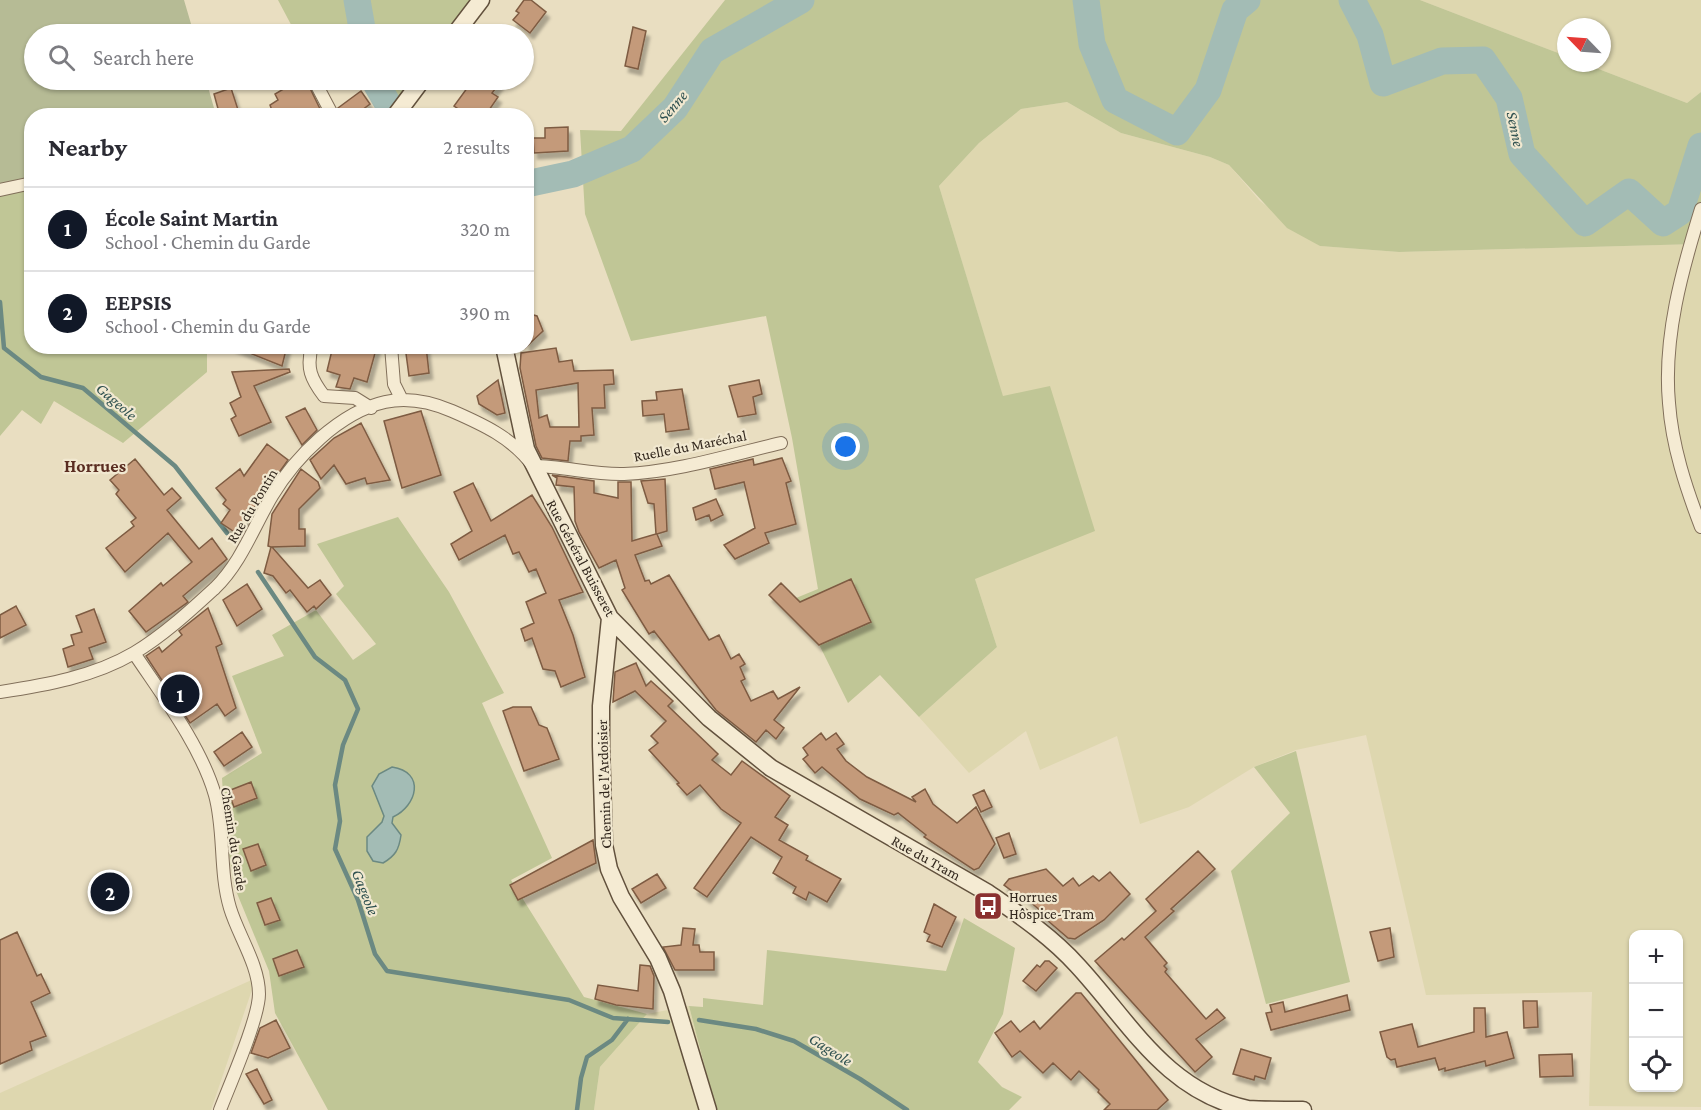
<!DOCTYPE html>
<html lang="en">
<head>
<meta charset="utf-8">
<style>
  :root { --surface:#fff; --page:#f2f2f3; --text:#2b2b33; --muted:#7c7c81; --line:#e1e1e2; --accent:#111827 }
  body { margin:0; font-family:"Crimson Pro",serif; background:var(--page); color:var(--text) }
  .controls { position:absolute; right:18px; bottom:18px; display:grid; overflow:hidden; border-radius:12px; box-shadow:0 2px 4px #0004 }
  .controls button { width:54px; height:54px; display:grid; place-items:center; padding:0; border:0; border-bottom:2px solid var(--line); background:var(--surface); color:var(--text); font:30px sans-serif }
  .compass { position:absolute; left:1557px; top:18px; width:54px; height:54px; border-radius:50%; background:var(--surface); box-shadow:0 2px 4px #0004; rotate:295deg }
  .you { position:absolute; left:846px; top:447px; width:21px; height:21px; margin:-15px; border:4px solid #fff; border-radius:50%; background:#1a73e8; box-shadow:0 0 0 9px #1a73e833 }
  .badge { display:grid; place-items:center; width:39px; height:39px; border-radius:50%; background:var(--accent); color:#fff; font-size:20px; font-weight:700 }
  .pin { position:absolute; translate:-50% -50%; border:3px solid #fff; box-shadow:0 2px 6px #0006 }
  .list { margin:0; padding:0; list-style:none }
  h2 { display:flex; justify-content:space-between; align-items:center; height:78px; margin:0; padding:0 24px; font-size:26px }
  h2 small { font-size:20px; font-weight:400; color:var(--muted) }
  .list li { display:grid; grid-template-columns:39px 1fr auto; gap:18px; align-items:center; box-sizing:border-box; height:84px; padding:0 24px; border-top:2px solid var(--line) }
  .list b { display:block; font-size:22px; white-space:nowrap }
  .list p { margin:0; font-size:20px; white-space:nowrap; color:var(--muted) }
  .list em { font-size:20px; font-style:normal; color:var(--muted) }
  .icon { flex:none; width:33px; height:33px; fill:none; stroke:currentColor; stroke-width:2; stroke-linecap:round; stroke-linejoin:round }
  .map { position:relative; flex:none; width:1701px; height:1110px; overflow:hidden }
  .search { position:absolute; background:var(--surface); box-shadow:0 2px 4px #0004; left:24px; top:24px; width:510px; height:66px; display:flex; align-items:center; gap:15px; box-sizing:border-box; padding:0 21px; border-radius:33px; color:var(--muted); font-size:22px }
  .panel { position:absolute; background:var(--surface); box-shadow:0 2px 4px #0004; left:24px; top:108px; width:510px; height:246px; border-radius:24px }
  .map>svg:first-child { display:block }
  .farmland { fill:#ded7af; fill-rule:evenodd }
  .green { fill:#c0c696 }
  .cemetery { fill:#b6bb95 }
  .water { fill:#a3bcb5; stroke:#6b8982; stroke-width:1.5 }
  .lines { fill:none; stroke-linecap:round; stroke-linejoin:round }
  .stream { stroke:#6b8982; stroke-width:4.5 }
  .river { stroke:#a3bcb5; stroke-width:27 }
  .building { fill:#c49a7a; stroke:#7e5b42; stroke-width:1.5; fill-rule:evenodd; filter:url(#shadow) }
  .street-casing { stroke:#816f5a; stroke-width:14 }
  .secondary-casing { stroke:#62513d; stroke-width:19 }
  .street { stroke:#f5ebd3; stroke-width:12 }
  .secondary { stroke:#f5ebd3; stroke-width:16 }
  .labels { text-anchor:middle; stroke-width:4.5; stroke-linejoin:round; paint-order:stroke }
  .street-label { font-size:15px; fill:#32271d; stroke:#f1e8d0 }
  .poi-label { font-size:15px; fill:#32271d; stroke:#f1e8d0; text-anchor:start }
  .water-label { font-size:16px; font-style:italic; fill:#2e504f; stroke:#f1e8d0 }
  .quarter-label { font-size:18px; font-weight:bold; fill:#5a2d21; stroke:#f1e8d0 }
</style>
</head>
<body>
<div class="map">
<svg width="1701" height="1110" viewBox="0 0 1701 1110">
  <defs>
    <filter id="shadow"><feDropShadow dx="3.5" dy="6" stdDeviation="1.5" flood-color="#0004"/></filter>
  </defs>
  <rect width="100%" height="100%" fill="#e9dec1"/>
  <path class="farmland" d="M1420 0H1701V92L1687 103 1583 63H1602V27H1566V56Z
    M1067 102 1121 133 1210 157 1229 165 1260 201 1320 246 1399 252 1696 244 1701 232V1107L1589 1106 1592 992 1426 995 1366 735 1296 750 1254 767 1189 807 1140 824 1117 736 1040 770 1026 731 969 773 919 717 997 647 975 579 1003 397 939 186 979 143 1021 109ZM1634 934H1678V1088H1634Z
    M256 978 211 1110H0V1093Z
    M689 1006 716 1110H594L600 1067 647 1014Z"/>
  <path class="green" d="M278 0H488L463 34H296Z
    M725 0H1420L1566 56V63H1583L1687 103 1701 92V232L1697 244 1399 252 1320 246 1287 228 1229 165 1210 157 1121 133 1067 102 1021 109 979 143 939 186 1003 396 1050 386 1095 531 975 579 997 647 919 717 880 675 848 703 796 598 818 589 792 438 766 316 631 341 585 214 580 130 621 131Z
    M365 80H431L405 116 386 115Z
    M31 177 32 346 207 347V372L123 443 54 401 41 424 22 410 0 436V184Z
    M398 517 449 592 504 693 482 703 552 858 511 880 584 997 647 1014 600 1067 594 1110H328L275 1013 269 971 234 886 225 827 222 778 262 753 232 676 284 656 272 635 316 610 353 660 376 644 336 594 344 586 317 544Z
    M1296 751 1350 982 1266 1004 1231 871 1290 813 1254 767Z
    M964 918 1015 948 1003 1014 978 1062 1002 1087 1022 1097 1009 1110H716L689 1006 703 1007V998L763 1005 767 950 946 971Z"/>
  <path class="cemetery" d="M0 0H184L194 34H34V80H206L216 115 32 116 31 177 0 184Z"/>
  <path class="water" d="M392 767C426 772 417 806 393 817L392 823 401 835C399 850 395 856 383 863L373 861 367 851V837L382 822 384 816 372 786 379 774Z"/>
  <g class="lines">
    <path class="stream" d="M0 302 4 348 41 377 83 388 175 466 227 533
      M258 572 315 657 345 680 358 709 343 745 335 785 340 821 335 849 358 900 375 954 387 971 569 1000 613 1018 668 1022
      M699 1020 756 1029 794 1041 860 1079 907 1110
      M577 1110 581 1078 587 1057 612 1040 628 1019"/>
    <path class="river" d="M357 0 363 34
      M1086 0 1092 44 1115 100 1177 132 1208 90 1235 10 1247 0
      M1352 0 1370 35 1383 83 1442 61 1483 60 1509 98 1522 154 1585 223 1629 192 1663 223 1680 212 1701 146
      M374 80 395 116
      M526 184 573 174 632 149 675 108 712 51 801 0"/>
  </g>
  <path class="building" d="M524 0H531L546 12 530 33 513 20 519 13 516 11Z
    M633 27 646 31 638 69 625 66Z
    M289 80H306L322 113 317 116H274L270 105 278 100 275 94 292 84Z
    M473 80H502L492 93 498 97 485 116H469L454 106Z
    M231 88 240 116H220L214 94Z
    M361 91 370 104 354 116H341L338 108Z
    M568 127V151L534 153 533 138H545V128Z
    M526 313 537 316 543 331 526 347Z
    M232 346H287L282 366Z
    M333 346H377L367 382 354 378 350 389 336 387 340 375 327 371Z
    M405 346H426L429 373 409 376Z
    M556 348 559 362 572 360 574 371 613 370 614 384 604 385 605 408H592L594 435 581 436V441H570L568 461 542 458 536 446 520 368 521 353ZM578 383 579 427H550L547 415 539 418 536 390Z
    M289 369 290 372 254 386 271 422 239 436 231 419 236 416 230 403 241 397 232 372Z
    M498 380 505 413 497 415 479 404 477 396Z
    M759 380 762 394 753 397 756 414 738 417 729 386Z
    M682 389 689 429 666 432 664 414 643 416 642 401 657 400 656 392Z
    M305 408 317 430 302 445 286 417Z
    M421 411 441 475 402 488 384 421Z
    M361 423 390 480 367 484 365 478 346 484 334 465 321 479 310 460 334 438Z
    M267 444 288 460 236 533 221 523 230 510 223 504 226 500 216 488 240 469 244 476Z
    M782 458 791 481 786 483 796 524 765 533 769 543 735 559 724 545 755 528 744 482 715 489 710 469 753 459 754 465Z
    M135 459 164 495 172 488 181 498 167 510 199 549 212 538 227 559 183 596 188 602 146 632 129 611 161 583 163 586 192 562 168 533 125 572 106 548 134 526 131 522 136 518 116 494 119 490 110 480Z
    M301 469 318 482 320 488 299 509V529H305V546L272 547 308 588 320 580 331 595 316 609 314 606 307 612 290 590 286 593 273 576 264 573 271 547 268 546 272 514Z
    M552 475 594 481V493L618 498V482H631L632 541 656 534 654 504 648 503 641 481 665 479 667 531 657 534 662 546 635 555 645 581 649 580 651 584 669 575 709 640 719 635 731 659 739 654 745 664 740 667 745 679 741 681 751 701 773 691 778 699 800 687 774 720 784 728 776 739 766 730 756 742 716 710 654 631 649 634 622 590 625 588 616 560 599 568 579 532 575 521 574 487 556 485 557 478Z
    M473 483 491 521 532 495 552 527 583 592 559 600 573 635 585 677 561 687 555 671 543 669 532 638 525 641 521 629 534 623 526 602 546 593 536 569 529 572 519 552 513 554 505 535 459 560 451 544 472 531 454 492Z
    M716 499 723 515 711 521 709 515 696 520 693 508Z
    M851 579 871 622 819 645 769 595 781 583 800 602Z
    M247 584 262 609 237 626 223 600Z
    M16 606 26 625 0 638V615Z
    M208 608 222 644 216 647 236 708 225 716 217 704 190 723 146 656 159 647 162 652 182 635 179 631Z
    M94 609 106 642 89 648 93 659 68 667 63 649 74 645 71 635 82 632 76 616Z
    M636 663 646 686 651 681 673 701 668 706 718 754 712 760 731 775 742 761 790 796 775 817 788 825 779 840 808 856 806 860 841 879 827 902 809 892 806 900 793 893 796 887 773 873 782 857 751 837 707 897 694 888 741 823 721 809 700 785 687 795 677 784 679 783 649 750 658 743 651 736 666 721 635 691 613 702 615 672Z
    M513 707H531L539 725 547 728 559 759 524 771 503 711Z
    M242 732 252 747 224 766 214 752Z
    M821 733 826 740 836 733 844 744 837 749 846 761 867 777 916 802 912 797 925 789 933 804 957 823 976 807 995 844 979 868 974 870 924 837 926 835 898 813 894 815 860 799 822 767 815 773 803 759 808 755 803 748Z
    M251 782 257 798 234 807 228 791Z
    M984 790 992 807 981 812 973 795Z
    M1009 833 1016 854 1004 858 996 838Z
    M593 840 596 863 518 900 510 885Z
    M258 844 266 865 251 871 243 849Z
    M1198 851 1215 869 1171 909 1174 911 1145 937 1167 963 1164 966 1167 969 1165 972 1206 1019 1217 1009 1225 1018 1196 1039 1212 1057 1195 1072 1095 961 1122 938 1124 940 1156 911 1146 899Z
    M1046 869 1063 886 1073 878 1079 886 1093 876 1099 881 1110 872 1130 894 1104 920 1075 939 1068 938 1040 914 1042 912 1022 895 1020 897 1004 885 1009 879Z
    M657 874 666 888 641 903 632 889Z
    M271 898 280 920 265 925 257 903Z
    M934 904 956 917 942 947 927 941 930 935 924 932Z
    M683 928 695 929 693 945H699L700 952H714V970H675L663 947 681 945Z
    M1390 928 1394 957 1378 961 1370 932Z
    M17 932 37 976 41 974 50 993 31 1002 46 1036 30 1042 32 1050 0 1064V940Z
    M297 950 304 967 279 976 273 959Z
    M1045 961H1049L1057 968 1036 991 1023 981 1037 965 1040 967Z
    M640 965 650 966 654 976 653 1009 616 1005 595 999 598 985 638 991Z
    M1076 993H1081L1168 1100 1157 1110H1104L1110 1104 1098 1092 1099 1090 1079 1071 1071 1080 1053 1063 1043 1073 1020 1051 1012 1057 995 1033 1011 1021 1020 1032 1034 1021 1040 1029Z
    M1347 995 1350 1010 1271 1030 1266 1013 1272 1012 1270 1005 1283 1002 1285 1012Z
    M1523 1001H1537L1538 1027 1524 1028Z
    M1474 1008H1485L1486 1037 1507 1032 1514 1058 1486 1066 1485 1061 1445 1071V1068L1439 1070 1435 1058 1397 1067 1395 1059 1391 1060 1387 1057 1380 1032 1412 1024 1418 1047 1474 1032Z
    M276 1020 290 1048 268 1058 251 1053 260 1028Z
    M1241 1049 1271 1058 1265 1079 1255 1076 1254 1080 1233 1074Z
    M1572 1054 1573 1076 1540 1077 1539 1055Z
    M257 1069 272 1100 264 1104 246 1074Z"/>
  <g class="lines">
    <g class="street-casing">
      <path id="street" d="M314 80 333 116
        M0 190 32 183
        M1701 209C1682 270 1663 338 1669 403 1672 446 1686 488 1701 527
        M312 346C306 368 311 379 324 396L355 398 371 408
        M391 346 394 384 402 400
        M134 653C162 695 201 746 215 795 225 831 219 871 230 908 238 935 259 965 259 994 259 1018 230 1084 220 1110
        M0 692C46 685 93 677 134 653 163 636 191 610 215 588 241 563 254 526 272 496 295 457 340 412 385 402 408 397 431 402 452 411 482 424 513 438 533 466 563 466 593 475 624 474 676 472 730 455 781 443"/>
    </g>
    <g class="secondary-casing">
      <path id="secondary" d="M455 34 481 0
        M395 116 422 80
        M504 346 526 449 610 618 709 718 771 768 988 893C1018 914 1052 937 1077 965 1130 1022 1165 1091 1248 1109 1265 1110 1286 1110 1303 1110
        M610 618 601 706V746L604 845 609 869 621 897 658 958 672 991 708 1110"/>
    </g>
    <use href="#street" class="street"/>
    <use href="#secondary" class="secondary"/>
  </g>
  <defs>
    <g id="bus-square" transform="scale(1.5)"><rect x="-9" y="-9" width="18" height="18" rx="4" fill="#8a3030" stroke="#f1e8d0"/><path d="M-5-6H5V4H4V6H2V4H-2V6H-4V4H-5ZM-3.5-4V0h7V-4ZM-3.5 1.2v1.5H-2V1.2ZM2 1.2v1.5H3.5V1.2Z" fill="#fff"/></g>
  </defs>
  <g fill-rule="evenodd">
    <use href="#bus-square" x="988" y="906"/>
  </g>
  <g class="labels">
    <g class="street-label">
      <text transform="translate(690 446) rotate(-11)" y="5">Ruelle du Maréchal</text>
      <text transform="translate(252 506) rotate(-59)" y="5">Rue du Pontin</text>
      <text transform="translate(581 558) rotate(62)" y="5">Rue Général Buisseret</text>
      <text transform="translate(604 784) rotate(-92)" y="5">Chemin de l'Ardoisier</text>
      <text transform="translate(234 839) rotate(81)" y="5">Chemin du Garde</text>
      <text transform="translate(926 858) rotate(29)" y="5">Rue du Tram</text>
    </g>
    <g class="poi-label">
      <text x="1009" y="902">Horrues<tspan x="1009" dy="17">Hôspice-Tram</tspan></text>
    </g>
    <g class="water-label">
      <text transform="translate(672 106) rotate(-50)" y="6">Senne</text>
      <text transform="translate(1516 129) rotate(78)" y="6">Senne</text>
      <text transform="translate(117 401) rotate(41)" y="6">Gageole</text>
      <text transform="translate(366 892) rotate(68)" y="6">Gageole</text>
      <text transform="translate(831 1049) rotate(32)" y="6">Gageole</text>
    </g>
    <g class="quarter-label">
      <text x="95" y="472">Horrues</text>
    </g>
  </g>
</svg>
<div class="controls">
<button>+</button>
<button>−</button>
<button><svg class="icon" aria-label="locate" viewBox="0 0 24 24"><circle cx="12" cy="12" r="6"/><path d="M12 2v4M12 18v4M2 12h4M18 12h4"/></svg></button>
</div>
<svg class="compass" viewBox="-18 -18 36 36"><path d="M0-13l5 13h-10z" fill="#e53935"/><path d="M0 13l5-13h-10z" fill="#7c7c81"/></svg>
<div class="you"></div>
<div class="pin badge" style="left:180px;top:694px">1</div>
<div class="pin badge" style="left:110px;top:892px">2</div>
<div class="search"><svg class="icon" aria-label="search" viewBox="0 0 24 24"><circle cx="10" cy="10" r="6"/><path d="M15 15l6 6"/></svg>Search here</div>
<section class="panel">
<h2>Nearby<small>2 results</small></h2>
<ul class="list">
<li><span class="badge">1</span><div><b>École Saint Martin</b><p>School · Chemin du Garde</p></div><em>320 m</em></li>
<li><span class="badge">2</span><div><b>EEPSIS</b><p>School · Chemin du Garde</p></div><em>390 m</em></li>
</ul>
</section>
</div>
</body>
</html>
